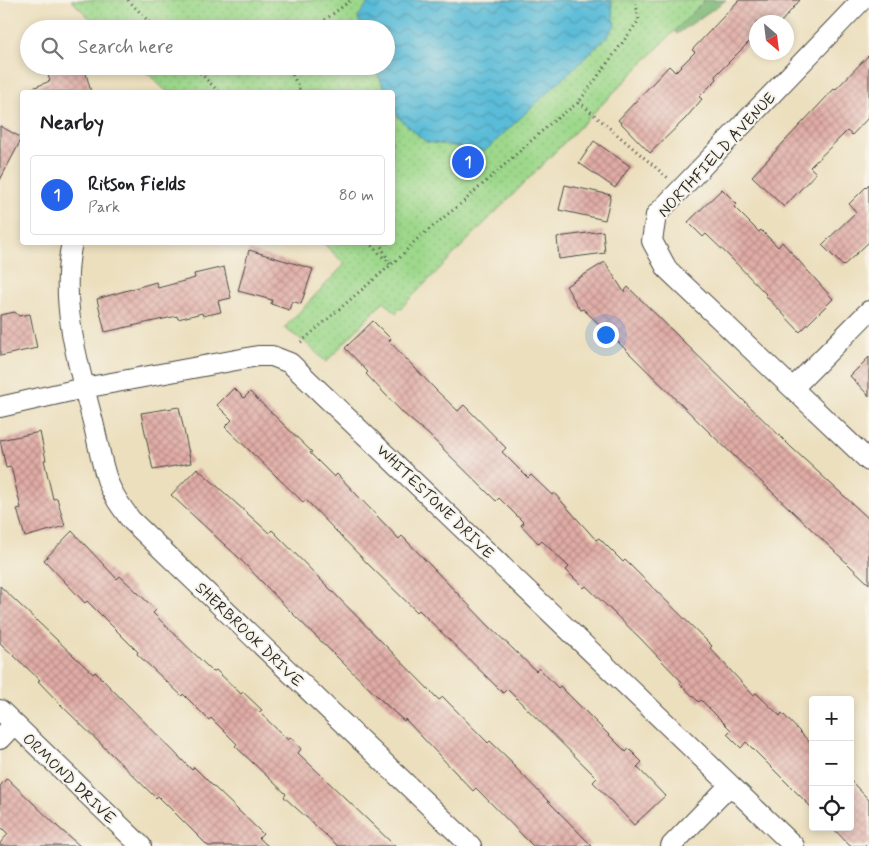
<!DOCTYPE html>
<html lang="en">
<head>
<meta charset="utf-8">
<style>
  :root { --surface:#fff; --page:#f6f6f6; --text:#202124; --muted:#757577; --line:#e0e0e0; --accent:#2563eb }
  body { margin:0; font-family:Mynerve,sans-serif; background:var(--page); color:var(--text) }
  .controls { position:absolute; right:15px; bottom:15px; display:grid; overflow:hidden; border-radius:5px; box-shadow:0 2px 8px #0003 }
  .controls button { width:45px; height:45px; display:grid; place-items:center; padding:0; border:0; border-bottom:1px solid var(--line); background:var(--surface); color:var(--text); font:25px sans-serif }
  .compass { position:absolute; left:749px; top:15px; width:45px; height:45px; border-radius:50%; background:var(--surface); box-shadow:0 2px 8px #0003; rotate:152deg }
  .you { position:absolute; left:605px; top:334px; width:18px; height:18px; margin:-12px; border:4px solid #fff; border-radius:50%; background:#1a73e8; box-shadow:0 0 0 8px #1a73e833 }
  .badge { display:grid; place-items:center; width:32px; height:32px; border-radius:50%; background:var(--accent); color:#fff; font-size:16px; font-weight:700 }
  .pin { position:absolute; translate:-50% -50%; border:2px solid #fff; box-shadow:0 1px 5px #0006 }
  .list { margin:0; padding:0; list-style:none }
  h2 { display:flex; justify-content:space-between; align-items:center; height:65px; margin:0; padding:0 20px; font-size:21px }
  h2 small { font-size:16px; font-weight:400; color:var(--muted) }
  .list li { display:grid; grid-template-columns:32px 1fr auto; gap:15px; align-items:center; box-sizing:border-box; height:80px; margin:0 10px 10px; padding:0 10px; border:1px solid var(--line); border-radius:5px }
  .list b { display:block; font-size:19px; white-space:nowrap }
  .list p { margin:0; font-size:16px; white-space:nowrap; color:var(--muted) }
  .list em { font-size:16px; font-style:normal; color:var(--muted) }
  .icon { flex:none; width:28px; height:28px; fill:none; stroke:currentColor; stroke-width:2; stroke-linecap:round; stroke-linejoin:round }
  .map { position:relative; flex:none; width:869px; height:846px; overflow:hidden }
  .search { position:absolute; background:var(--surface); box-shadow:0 2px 8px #0003; left:20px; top:20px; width:375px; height:55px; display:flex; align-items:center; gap:12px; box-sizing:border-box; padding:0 18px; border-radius:28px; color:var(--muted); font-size:19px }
  .panel { position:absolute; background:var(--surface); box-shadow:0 2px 8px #0003; left:20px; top:90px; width:375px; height:155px; border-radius:5px }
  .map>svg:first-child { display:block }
  .forest { fill:url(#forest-firs); stroke:#547251 }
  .park { fill:url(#park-dots); stroke:#64825b }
  .water { fill:url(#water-waves); stroke:#427482 }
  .building { fill:url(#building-cross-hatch) }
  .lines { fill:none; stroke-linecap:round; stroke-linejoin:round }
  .minor-casing { stroke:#484641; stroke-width:22 }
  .path { stroke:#484641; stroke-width:3; stroke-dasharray:1 4; stroke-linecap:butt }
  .minor { stroke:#fff; stroke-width:20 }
  .labels { text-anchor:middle; stroke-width:4; stroke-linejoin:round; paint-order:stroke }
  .street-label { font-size:16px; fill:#2b2b2b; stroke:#f7f3e8 }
</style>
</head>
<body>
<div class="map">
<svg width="869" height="846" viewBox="0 0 869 846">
  <defs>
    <pattern id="forest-firs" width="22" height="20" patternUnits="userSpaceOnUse" patternTransform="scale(1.25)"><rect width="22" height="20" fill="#7eb877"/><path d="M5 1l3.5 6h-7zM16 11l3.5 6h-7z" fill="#679662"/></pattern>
    <pattern id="park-dots" width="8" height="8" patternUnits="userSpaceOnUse" patternTransform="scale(1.25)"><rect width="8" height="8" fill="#9dd88b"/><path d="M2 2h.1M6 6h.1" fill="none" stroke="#87ba78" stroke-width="1.8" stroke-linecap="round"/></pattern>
    <pattern id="water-waves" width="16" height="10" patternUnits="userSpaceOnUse" patternTransform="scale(1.25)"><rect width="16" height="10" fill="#5abcd8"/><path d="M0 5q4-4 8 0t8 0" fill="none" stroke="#4b99af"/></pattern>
    <pattern id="building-cross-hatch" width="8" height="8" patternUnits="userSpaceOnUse" patternTransform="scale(1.25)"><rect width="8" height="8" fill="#e1aca6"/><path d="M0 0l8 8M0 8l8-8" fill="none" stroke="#b78c87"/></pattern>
  </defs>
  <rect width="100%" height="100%" fill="#f7f3e8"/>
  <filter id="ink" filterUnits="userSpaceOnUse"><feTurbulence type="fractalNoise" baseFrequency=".02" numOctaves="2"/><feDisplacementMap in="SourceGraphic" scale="10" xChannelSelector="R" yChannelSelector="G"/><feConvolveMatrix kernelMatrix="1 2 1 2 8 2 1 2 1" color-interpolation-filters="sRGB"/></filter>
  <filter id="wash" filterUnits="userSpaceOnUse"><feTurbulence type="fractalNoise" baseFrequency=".0096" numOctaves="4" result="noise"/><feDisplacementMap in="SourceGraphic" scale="20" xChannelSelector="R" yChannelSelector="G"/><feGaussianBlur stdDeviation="1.12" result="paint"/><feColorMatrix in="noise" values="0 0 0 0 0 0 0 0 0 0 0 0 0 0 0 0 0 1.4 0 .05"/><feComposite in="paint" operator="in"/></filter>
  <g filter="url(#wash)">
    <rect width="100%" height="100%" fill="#ecdfbe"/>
    <path class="forest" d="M654 0H726L677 34Z"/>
    <path class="park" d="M71 0H705L396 313 384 301 326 362 305 342 284 328 345 264 323 243 392 242V92H167L140 66H386V29H101Z"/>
    <path class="water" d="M370 0H611L615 25 606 38 485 151 426 142 399 118 393 105 392 92H386L374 66H386V29H362L358 17Z"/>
    <g id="blocks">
      <path class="building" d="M739 0H800L781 22H756V50L749 42 715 76 717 79 699 97 702 99 685 119 650 153 618 120 669 66 675 72 695 52 692 50Z
        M869 55V117L852 135 847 131 810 167 816 173 784 207 752 176 835 88 836 89Z
        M71 66H84L91 92H23L50 81 47 72Z
        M0 126 22 138 0 180Z
        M594 141 630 166 615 188 579 163Z
        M869 184V242L843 266 822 245 856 212 849 204Z
        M565 185 611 195 605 220 559 210Z
        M722 189 737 204 734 207 759 232 761 230 778 247 782 242 833 299 800 332 765 295 766 294 729 256 706 234 703 237 688 222Z
        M603 231 605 253 559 259 557 237Z
        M249 250 313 269 301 304 292 301 289 310 271 304 272 300 238 291Z
        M605 262 624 292 628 287 792 448 869 519V584L711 434 616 340 583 309 580 310 566 286Z
        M224 267 231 298 218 301 221 312 203 316 202 313 178 319 177 316 105 332 97 299 156 282 158 288 195 278 194 274Z
        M15 312 19 316 30 314 37 348 0 356V315Z
        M373 321 391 339 389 341 436 390 458 411 464 405 506 448 502 452 528 478 531 475 552 495 554 493 596 540 599 538 623 562 625 560 712 646 710 648 753 695 756 693 780 716 782 713 800 732 813 746V809L746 742 741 748 727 734 731 730 701 700 699 702 680 684 682 682 640 638 586 586 584 588 566 570 569 567 542 541 539 544 521 525 524 523 499 498 496 501 428 434 404 414 366 374 368 372 345 348Z
        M869 357V396L850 376Z
        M234 388 244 398 250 392 312 452 310 453 334 477 337 474 399 539 402 536 490 627 536 671 539 668 558 688 560 686 626 752 629 749 642 762 637 767 665 796 634 825 593 782 597 778 507 689 503 693 419 610 417 612 368 564 306 500 303 502 225 427 232 420 217 405Z
        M179 407 191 463 153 470 141 413Z
        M40 432 46 460H44L53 499 57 498 65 526 25 537 17 509 21 508 11 467 6 468 0 440Z
        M197 468 269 533 272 530 439 700 443 697 488 743 490 741 512 762 511 763 592 846H533L476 788 473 791 405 719 404 721 381 700 289 610 239 558 171 495Z
        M72 531 117 579 120 576 156 610 153 613 213 672 216 670 241 694 243 692 262 710 259 712 288 740 291 737 301 749 298 753 395 846H338L284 797 286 794 235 746 237 744 211 718 209 720 183 694 182 696 137 654 138 652 87 601 85 603 44 560Z
        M0 586 93 674 95 672 192 770 194 767 213 786 263 834 259 838 268 846H208L158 796 156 798 62 706 38 681 40 680 0 643Z
        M7 778 59 828 80 846H0V843L8 834 0 826V786Z
        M850 780 869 800V842L865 846H850L832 827H850Z"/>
    </g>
  </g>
  <g filter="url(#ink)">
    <use href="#blocks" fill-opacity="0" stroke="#484641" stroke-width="1"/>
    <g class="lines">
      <g class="minor-casing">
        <path id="minor" d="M862 0 656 215 652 241 667 269 869 461
          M72 242C59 302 78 364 93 422 98 442 101 463 108 482 113 496 122 508 131 520L471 846
          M793 388 869 311
          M0 407 84 388 258 356H272L290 363 794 846
          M0 710 141 846
          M0 739 14 724
          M671 846 730 785"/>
      </g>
      <path class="path" d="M128 0 156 29
        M313 29 351 0
        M193 66 219 92
        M294 66 291 72 301 92
        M579 102 668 178
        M368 242 391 265
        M379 242 389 262
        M301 342 400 257 416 240 463 202 551 123 579 102 639 20 635 0"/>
      <use href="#minor" class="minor"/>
    </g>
  </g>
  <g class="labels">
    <g class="street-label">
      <text transform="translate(716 154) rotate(-47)" y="6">NORTHFIELD AVENUE</text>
      <text transform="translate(436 501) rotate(44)" y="6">WHITESTONE DRIVE</text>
      <text transform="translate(250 634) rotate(44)" y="6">SHERBROOK DRIVE</text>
      <text transform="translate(70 778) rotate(44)" y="6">ORMOND DRIVE</text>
    </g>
  </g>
</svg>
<div class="controls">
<button>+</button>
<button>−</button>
<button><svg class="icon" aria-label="locate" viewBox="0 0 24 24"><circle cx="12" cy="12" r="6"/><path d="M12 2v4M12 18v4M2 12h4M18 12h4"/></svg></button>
</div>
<svg class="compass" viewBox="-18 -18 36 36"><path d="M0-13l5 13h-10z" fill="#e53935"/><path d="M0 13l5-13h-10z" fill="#757577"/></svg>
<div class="you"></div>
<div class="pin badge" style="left:468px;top:162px">1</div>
<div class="search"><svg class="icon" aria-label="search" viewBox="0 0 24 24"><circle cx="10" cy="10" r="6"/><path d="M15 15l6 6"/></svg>Search here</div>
<section class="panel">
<h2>Nearby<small></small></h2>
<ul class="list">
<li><span class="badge">1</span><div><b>Ritson Fields</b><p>Park</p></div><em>80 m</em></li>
</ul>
</section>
</div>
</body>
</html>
